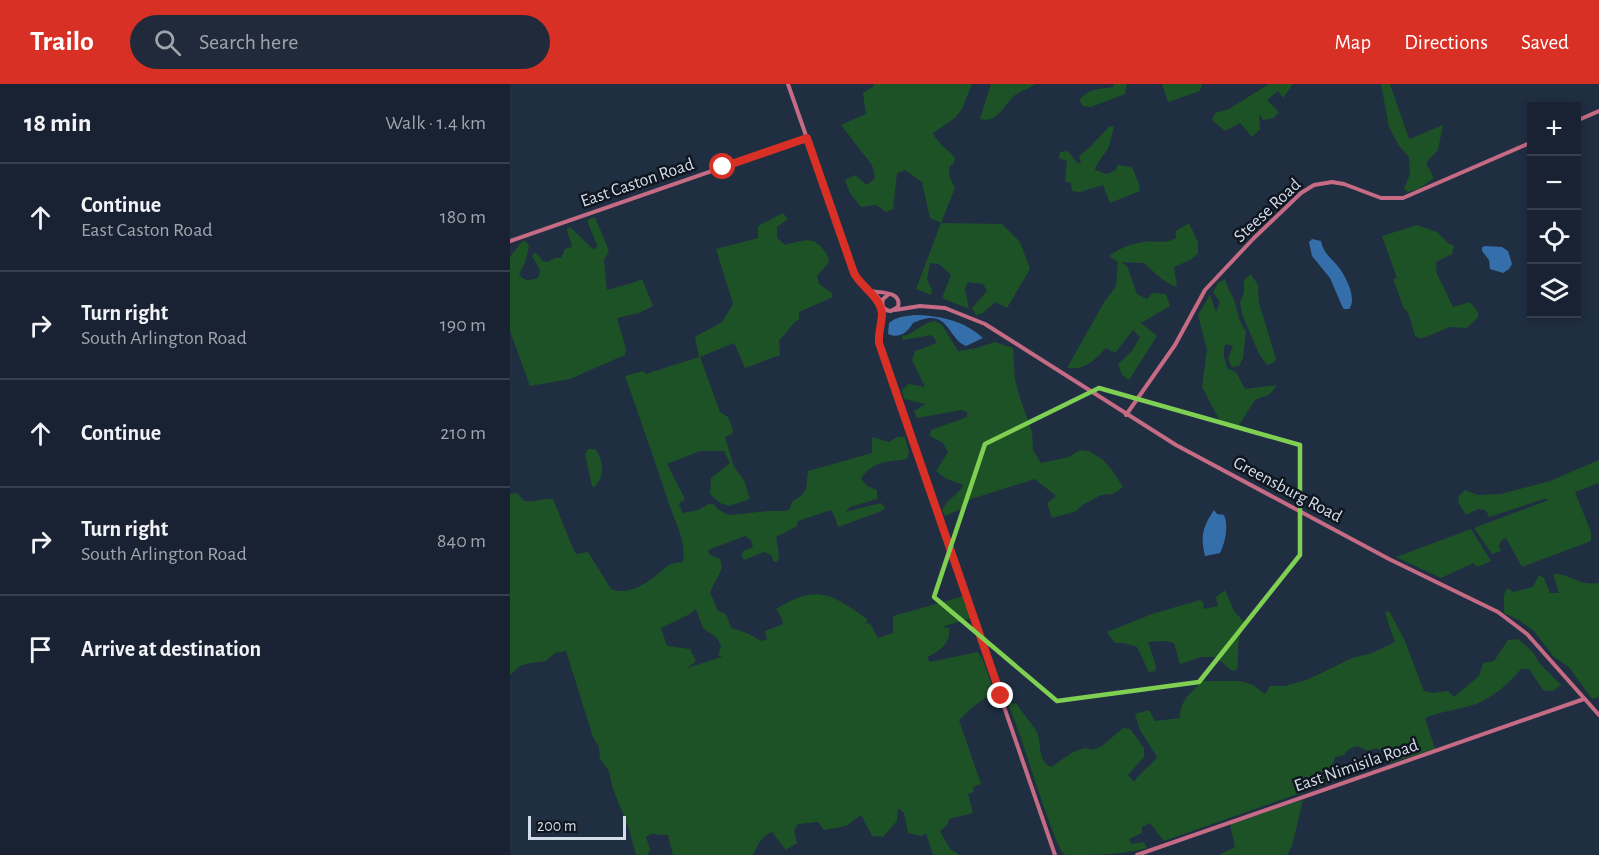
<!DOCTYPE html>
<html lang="en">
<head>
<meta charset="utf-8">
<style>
  :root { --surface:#182232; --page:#212a3a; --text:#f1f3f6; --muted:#9fa4ac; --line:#363f4d; --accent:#d93025 }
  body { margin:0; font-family:"Alegreya Sans",sans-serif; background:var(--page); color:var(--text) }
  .controls { position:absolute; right:18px; top:18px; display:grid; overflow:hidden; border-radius:0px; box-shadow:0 3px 9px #0003 }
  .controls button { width:54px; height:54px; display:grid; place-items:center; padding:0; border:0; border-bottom:2px solid var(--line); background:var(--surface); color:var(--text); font:30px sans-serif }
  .scale { position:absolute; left:18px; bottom:15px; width:98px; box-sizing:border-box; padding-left:6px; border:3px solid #d3dce9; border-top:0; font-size:16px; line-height:21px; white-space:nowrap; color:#d3dce9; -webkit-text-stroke:4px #10161f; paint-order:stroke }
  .stop { position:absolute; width:18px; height:18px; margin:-14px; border:4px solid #d93025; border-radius:50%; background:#fff }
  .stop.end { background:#d93025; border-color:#fff; box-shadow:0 2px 6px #0008 }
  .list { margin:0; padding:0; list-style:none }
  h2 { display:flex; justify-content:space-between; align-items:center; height:78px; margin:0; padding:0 24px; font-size:26px }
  h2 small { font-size:20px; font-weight:400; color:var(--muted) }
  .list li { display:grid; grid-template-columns:39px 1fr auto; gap:18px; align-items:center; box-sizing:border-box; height:108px; padding:0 24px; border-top:2px solid var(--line) }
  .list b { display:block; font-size:22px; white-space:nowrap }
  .list p { margin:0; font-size:20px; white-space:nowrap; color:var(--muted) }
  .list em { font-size:20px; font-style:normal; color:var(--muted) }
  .icon { flex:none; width:33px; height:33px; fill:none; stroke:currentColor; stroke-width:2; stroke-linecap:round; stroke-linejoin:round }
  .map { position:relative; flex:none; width:1089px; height:771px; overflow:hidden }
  header { display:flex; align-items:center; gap:36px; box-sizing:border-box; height:84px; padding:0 30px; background:var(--accent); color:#fff }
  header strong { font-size:28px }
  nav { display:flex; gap:33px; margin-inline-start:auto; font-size:21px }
  .search { width:420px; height:54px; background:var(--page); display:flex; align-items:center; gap:15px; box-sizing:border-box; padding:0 21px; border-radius:33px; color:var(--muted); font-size:22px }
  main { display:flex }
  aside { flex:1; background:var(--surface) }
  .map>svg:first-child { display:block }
  .green { fill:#1d5227; fill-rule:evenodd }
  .water { fill:#356fab }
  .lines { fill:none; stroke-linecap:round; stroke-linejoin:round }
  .secondary { stroke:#c56b84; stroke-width:4 }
  .route { stroke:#d93025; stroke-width:8 }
  .marked { fill:none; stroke:#7fd052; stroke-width:4.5; stroke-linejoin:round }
  .labels { text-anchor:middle; stroke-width:5; stroke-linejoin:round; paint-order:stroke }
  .street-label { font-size:18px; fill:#d3dce9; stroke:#10161f }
</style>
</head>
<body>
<header>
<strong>Trailo</strong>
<div class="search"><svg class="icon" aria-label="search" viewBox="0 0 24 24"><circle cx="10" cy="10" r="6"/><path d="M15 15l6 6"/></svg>Search here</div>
<nav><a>Map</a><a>Directions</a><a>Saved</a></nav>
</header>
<main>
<aside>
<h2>18 min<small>Walk · 1.4 km</small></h2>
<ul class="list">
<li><svg class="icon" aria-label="ahead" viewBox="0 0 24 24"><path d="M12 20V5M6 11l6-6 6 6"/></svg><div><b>Continue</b><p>East Caston Road</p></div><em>180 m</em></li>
<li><svg class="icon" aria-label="right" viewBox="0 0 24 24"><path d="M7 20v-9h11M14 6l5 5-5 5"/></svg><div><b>Turn right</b><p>South Arlington Road</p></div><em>190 m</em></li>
<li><svg class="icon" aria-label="ahead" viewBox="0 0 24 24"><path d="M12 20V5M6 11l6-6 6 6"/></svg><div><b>Continue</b></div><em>210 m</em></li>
<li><svg class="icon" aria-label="right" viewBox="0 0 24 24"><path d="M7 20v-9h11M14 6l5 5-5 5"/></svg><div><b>Turn right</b><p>South Arlington Road</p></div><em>840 m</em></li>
<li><svg class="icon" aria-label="arrive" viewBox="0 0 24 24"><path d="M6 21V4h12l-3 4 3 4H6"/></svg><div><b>Arrive at destination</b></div></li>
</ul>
</aside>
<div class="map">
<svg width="1089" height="771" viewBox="0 0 1089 771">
  <rect width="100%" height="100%" fill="#202e42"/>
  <path class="green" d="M363 0H462L452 25 445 34 423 49C427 59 438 65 445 74L444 79 440 82 439 92 445 104 431 139 492 140 510 158 520 185 497 224 485 218 473 229 466 231 462 224 477 207 473 200 458 198 455 205 459 225 432 214 441 191 429 180 420 179 417 196 422 205 421 211 406 205 431 139 420 134 412 98 395 86 387 89 383 125 376 128 366 121 351 123 340 109 335 96 345 91 357 101 365 94 362 81 331 41 356 30 353 9 364 2Z
    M481 0H525C519 5 510 7 504 12 494 21 487 40 470 35Z
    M604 0H617L615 10 581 23 573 22 569 16C582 3 586 6 603 3Z
    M652 0H692L690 7 658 18Z
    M759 0H783L773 14 768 7 757 16 769 28 764 34 753 36 749 30 750 45 742 53 730 39 715 47 702 36 705 29 719 25Z
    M871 0H880L899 55 933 41 928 66 916 79 924 94 909 105 898 108 894 105 900 90 899 73 889 62 879 43Z
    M600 42 604 43C602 50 601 57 598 64 594 72 587 77 585 86L597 90 606 86 607 81 622 83 629 100 630 107 600 119 593 101 570 108 562 107 561 99 555 97 557 77 549 74 550 68 558 67 567 79H571L569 72 578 65Z
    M273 129 278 135 267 143V154L275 161C299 155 305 151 319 174L318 179 307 192 309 200 322 209 323 213 289 228V235C280 241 277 250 269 256L270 271 235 284 224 259 190 273 210 328 218 333 223 346 222 350 215 353 224 383 234 396 240 415 219 422 210 419 200 410 201 394 220 379 214 367H190L157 380 174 413V417L170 418 169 421 173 429 188 426 198 420H203L209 426 219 431 259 427H276L280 424 282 418 291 412 296 405 298 387 362 369V353L379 358 387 353H395L399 368 397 375C377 378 365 376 351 394L357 402 367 406V415L340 423 335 428 371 419 375 424 369 428 328 443 324 431 321 426 288 437 287 442 266 453C267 461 270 469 268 477L264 478 261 471 254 468 234 476 232 472 233 467 243 463 241 456 235 452 198 466 200 471 210 475 212 484 200 508 208 527 216 530 221 544 237 549 251 557 257 555 255 547 273 540 271 533 266 525C306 500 321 509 357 535V538L354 540 360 539 368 554 383 549V532L454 512 461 534 432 543 439 544C441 559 430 567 417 573L420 578 468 568 473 576 484 608 464 622 449 636 471 700 463 703 464 708 458 710 463 729 439 735 437 741 430 747 440 765 450 771H423L416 749 412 752 398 749 394 729 388 724 387 737 373 753 362 752 351 731 336 742 314 746 308 738 288 740 284 746 287 759 276 766 262 748C252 751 247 762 243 771H163L158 751 141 750 136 753 140 765 138 771H126L119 745 102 702 99 687 90 675 89 663 83 653 56 567 45 569 36 577 20 579 10 582 0 591V410L7 409 14 417C25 419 33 414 43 415L64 467 67 470 78 468 101 505C117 512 136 500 148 490 152 487 155 483 159 481 163 479 168 478 173 478 176 456 166 440 159 420 145 377 130 335 115 292L133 287 136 290 189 273 185 253 212 238 223 220 206 165 248 154V142ZM186 525 193 544 207 554 211 562 208 571 212 573 177 584 186 577 180 565 157 562 151 544 180 530Z
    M85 133 99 167 94 176 97 206C109 202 120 201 132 195L143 222 129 229 107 234 116 265 115 271 60 295 20 302 0 247V173L10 160 15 156 19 162 16 176 9 191C15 197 19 197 28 194L30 186 22 172 25 168 33 177 38 178 45 174H51L55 165 62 163C62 156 57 152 57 145L60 143 83 165 86 164 87 161 78 139V136Z
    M679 139 688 158V170L680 176 664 183 667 203C654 199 644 188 634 179L611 178 617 182 627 210 637 215 642 209 656 210 660 222 631 239 647 252 619 296 612 291 608 280 622 267 630 253 623 246 605 269 596 264C584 276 575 287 557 284L593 220 606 202 608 178 599 172C608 165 620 160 632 158 646 156 652 161 666 154V147Z
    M907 141 927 148 938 159 944 162 942 170 926 178 927 190 943 223 960 218 968 228V233L957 244 940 243 913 254H909L905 252 898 228 894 225 883 195 887 194 872 152Z
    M741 190 748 201 749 219 766 275 763 279 757 281 749 270 732 230 730 218 734 209V196Z
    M715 195C717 204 722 210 725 219 728 229 729 239 736 247L733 274 729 282 722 283 718 275 723 262 716 260C711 267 715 276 717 284L726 288 735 305 767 301 760 310 745 316 726 346 718 343 710 337 692 303 697 266 688 231 700 211 706 228 710 218 703 208 708 199Z
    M425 237 432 241 448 267 467 264 485 258 503 264 505 296 509 311 522 348 523 366 531 379 559 373 570 366 579 367 592 375 602 386 613 403 603 410 591 411 572 421 567 427 542 434 537 419 546 412 525 395 461 415 453 424 435 432 432 427C436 415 448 412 453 401L435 394 426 387 438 368 433 359 420 352 421 346 457 333V328L451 326 407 334 404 327 416 320 394 315 392 306 399 300 415 303 402 276 405 267 427 259 422 251 393 256 392 252C404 251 412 238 425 237Z
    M78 365H85C94 376 95 394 84 403L82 402 75 370Z
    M1089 376V399L1065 408 1081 448V457L1012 483 996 454 991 457 989 462 991 467 982 470 964 444 1039 416 1034 415 979 433 976 426 968 425 956 431 948 418 949 412 955 406 967 411 991 410 1040 397Z
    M961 445 981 477 967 483 963 479 931 494 886 473Z
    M1043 490C1063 490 1066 502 1089 499V613L1082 615 1059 583 1044 573 1024 547 1009 536 994 529V511L997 504 1003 508 1023 503 1029 491 1034 494 1040 509H1049Z
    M715 506 724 527 736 540C724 558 730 567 727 585L722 587 706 573H691L670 580 664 559 655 557 638 558 646 582 645 587 639 588 627 563 614 559H605L597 548 642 530 690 516 693 518 694 525 708 522 706 513Z
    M879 527 894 555 914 607 923 609 938 607 944 613 969 592 973 579 984 577 998 556 1008 555 1023 568 1030 580 1051 601 1043 607 1033 606 1019 585H1011C998 600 985 612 966 620 949 626 931 627 915 634L925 665 880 679 875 670 867 664 858 667 847 662 839 665 834 671 825 673 820 690 822 698 654 757 640 739 632 743V749L619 755 621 760 634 758 637 764C611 771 583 771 555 771 546 761 544 749 539 737 524 698 514 657 497 618L507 620C511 628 525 643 527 648 532 662 527 676 541 683L563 668 575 664 583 666 592 662 613 644 620 645 634 664V673L618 691 624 698C630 688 640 683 647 673L630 646 625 630 639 626 645 637 670 634C670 616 681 609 692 597H730L743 601 755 610 760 602H775L799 595 842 574 862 569 885 558 875 529Z
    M793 716 782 762 777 771H709L725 763 720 740Z"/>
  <path class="water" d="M802 155 811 157C814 171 822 174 830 185 837 195 847 215 839 225H834L832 222 820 194 802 172 799 158Z
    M976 162 992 163 998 167 1002 180 999 185 993 189 980 185 979 176 972 167V163Z
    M407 231C431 232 455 237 473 254L456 262C436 254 440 222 403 239 397 249 389 255 378 250L379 239C387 232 396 232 407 231Z
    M704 426 707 430 714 431C719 442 715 459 710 469L695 472C690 451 693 443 704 426Z"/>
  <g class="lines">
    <path class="secondary" d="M278 0 344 189 351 200 359 206 371 224
      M1066 37 1089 27
      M0 157 297 54
      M360 207C371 209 392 207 388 223L381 227C374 227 371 222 373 215L379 210
      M364 208 372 219
      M372 221C372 234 367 245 369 259L545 771
      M385 226 410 222 435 224 475 240 666 361 879 475 988 528 1017 550 1089 631
      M616 331 665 261 695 206 744 154 791 109 804 101 822 98 834 100 871 114H893L1022 58
      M627 771 1074 615"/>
  </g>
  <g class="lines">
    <path class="route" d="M213 83 297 54 344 189C351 203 371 213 372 230 372 239 368 248 369 259L491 612"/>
  </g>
  <path class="marked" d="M589 304 790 361V471L689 598 547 617 424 513 475 360Z"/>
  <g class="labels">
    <g class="street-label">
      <text transform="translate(127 98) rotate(-19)" y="6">East Caston Road</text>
      <text transform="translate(757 126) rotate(-43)" y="6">Steese Road</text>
      <text transform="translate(778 405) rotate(28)" y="6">Greensburg Road</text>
      <text transform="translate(846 681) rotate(-19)" y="6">East Nimisila Road</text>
    </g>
  </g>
</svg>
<div class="controls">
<button>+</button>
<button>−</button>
<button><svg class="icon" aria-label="locate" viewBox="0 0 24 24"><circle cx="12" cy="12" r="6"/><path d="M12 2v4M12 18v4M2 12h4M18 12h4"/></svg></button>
<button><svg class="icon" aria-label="layers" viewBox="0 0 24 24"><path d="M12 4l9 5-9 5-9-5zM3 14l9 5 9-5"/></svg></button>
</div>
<div class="scale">200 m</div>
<div class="stop" style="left:213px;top:83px"></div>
<div class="stop end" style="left:491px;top:612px"></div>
</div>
</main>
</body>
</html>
